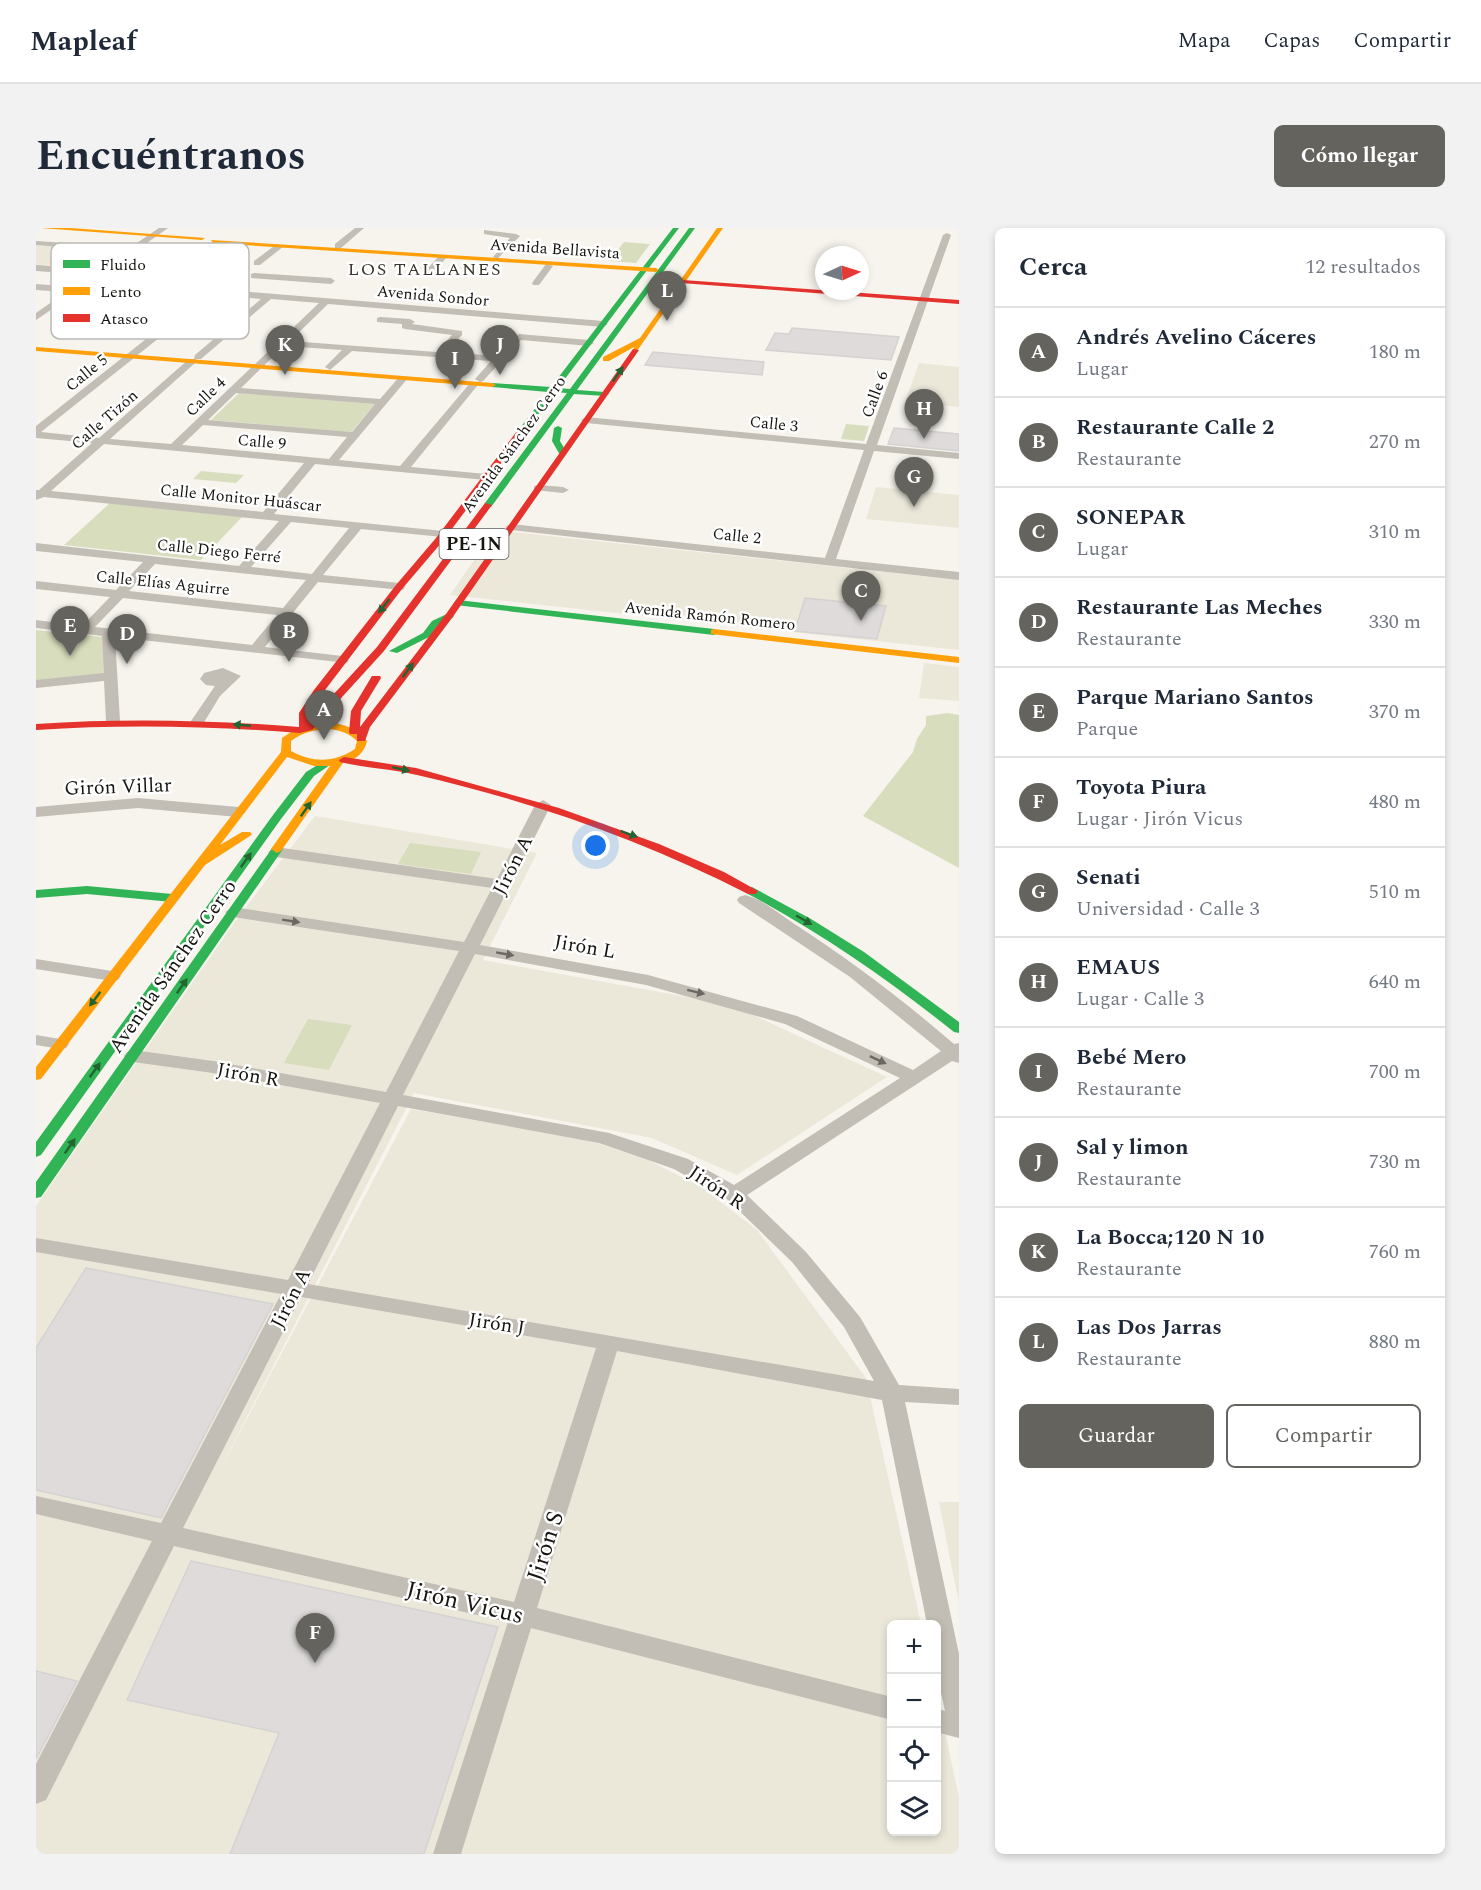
<!DOCTYPE html>
<html lang="es">
<head>
<meta charset="utf-8">
<style>
  :root { --surface:#fff; --page:#f2f2f3; --text:#1f2937; --muted:#747a83; --line:#e0e1e3; --accent:#64635d }
  body { margin:0; font-family:Spectral,serif; background:var(--page); color:var(--text) }
  .controls { position:absolute; right:18px; bottom:18px; display:grid; overflow:hidden; border-radius:9px; box-shadow:0 3px 9px #0003 }
  .controls button { width:54px; height:54px; display:grid; place-items:center; padding:0; border:0; border-bottom:2px solid var(--line); background:var(--surface); color:var(--text); font:30px sans-serif }
  .compass { position:absolute; left:779px; top:18px; width:54px; height:54px; border-radius:50%; background:var(--surface); box-shadow:0 3px 9px #0003; rotate:86deg }
  .you { position:absolute; left:560px; top:618px; width:21px; height:21px; margin:-15px; border:4px solid #fff; border-radius:50%; background:#1a73e8; box-shadow:0 0 0 9px #1a73e833 }
  .badge { display:grid; place-items:center; width:39px; height:39px; border-radius:50%; background:var(--accent); color:#fff; font-size:20px; font-weight:700 }
  .pin { position:absolute; translate:-50% -50px; filter:drop-shadow(0 2px 3px #0008) }
  .pin::after { content:''; position:absolute; top:32px; width:21px; height:18px; background:inherit; clip-path:polygon(0 0,100% 0,50% 100%) }
  .list { margin:0; padding:0; list-style:none }
  h2 { display:flex; justify-content:space-between; align-items:center; height:78px; margin:0; padding:0 24px; font-size:26px }
  h2 small { font-size:20px; font-weight:400; color:var(--muted) }
  .list li { display:grid; grid-template-columns:39px 1fr auto; gap:18px; align-items:center; box-sizing:border-box; height:90px; padding:0 24px; border-top:2px solid var(--line) }
  .list b { display:block; font-size:22px; white-space:nowrap }
  .list p { margin:0; font-size:20px; white-space:nowrap; color:var(--muted) }
  .list em { font-size:20px; font-style:normal; color:var(--muted) }
  .actions { display:flex; gap:12px; padding:18px 24px }
  .actions a { flex:1; padding:14px 0; border:2px solid var(--accent); border-radius:9px; text-align:center; font-size:21px; color:var(--accent) }
  .actions .main { background:var(--accent); color:#fff }
  .icon { flex:none; width:33px; height:33px; fill:none; stroke:currentColor; stroke-width:2; stroke-linecap:round; stroke-linejoin:round }
  .map { position:relative; flex:none; width:923px; height:1626px; overflow:hidden; border-radius:9px }
  header { display:flex; align-items:center; gap:36px; box-sizing:border-box; height:84px; padding:0 30px; background:var(--surface); border-bottom:2px solid var(--line) }
  header strong { font-size:28px }
  nav { display:flex; gap:33px; margin-inline-start:auto; font-size:21px }
  .intro { display:flex; align-items:center; justify-content:space-between; box-sizing:border-box; height:144px; padding:0 36px }
  h1 { margin:0; font-size:42px }
  .button { padding:15px 27px; border-radius:9px; background:var(--accent); color:#fff; font-size:21px; font-weight:700 }
  main { display:flex; gap:36px; padding:0 36px }
  aside { flex:1; background:var(--surface); border-radius:9px; box-shadow:0 3px 9px #0003 }
  .map>svg:first-child { display:block }
  .built { fill:#ebe8da }
  .green { fill:#d8ddbd }
  .building { fill:#dedbda; stroke:#d5d2d2; stroke-width:1.5 }
  .lines { fill:none; stroke-linecap:round; stroke-linejoin:round }
  .street { fill:#c2bdb5; fill-rule:evenodd }
  .fast { fill:#30b455; fill-rule:evenodd }
  .slow { fill:#ff9f0a; fill-rule:evenodd }
  .jam { fill:#e5322d; fill-rule:evenodd }
  .oneway { fill:#236432 }
  .oneway2 { fill:#6c6962 }
  .labels { text-anchor:middle; stroke-width:5; stroke-linejoin:round; paint-order:stroke }
  .far-street-label { font-size:16px; fill:#161510; stroke:#fff }
  .far-neighbourhood-label { font-size:18px; letter-spacing:1.5px; fill:#3a372c; stroke:#fff }
  .shield { fill:#fff; stroke:#5c5b58; stroke-width:1.5 }
  .shield-label { font-size:18px; font-weight:bold; fill:#161510 }
  .street-label { font-size:20px; fill:#161510; stroke:#fff }
  .near-street-label { font-size:24px; fill:#161510; stroke:#fff }
  .key { fill:#fff; stroke:#b9b9b7; stroke-width:1.5 }
  .key-label { font-size:16px; fill:#161510 }
</style>
</head>
<body>
<header>
<strong>Mapleaf</strong>
<nav><a>Mapa</a><a>Capas</a><a>Compartir</a></nav>
</header>
<div class="intro"><h1>Encuéntranos</h1><a class="button">Cómo llegar</a></div>
<main>
<div class="map">
<svg width="923" height="1626" viewBox="0 0 923 1626">
  <rect width="100%" height="100%" fill="#f6f4ed"/>
  <path class="built" d="M0 17 86 24 58 43 0 39Z
    M883 135 923 139V179L869 174Z
    M840 259 923 267V300L830 291Z
    M459 302 923 352V422L414 367Z
    M888 435 923 439V473L883 470Z
    M279 588 501 625 447 732 695 777 851 849 701 947 616 910 378 865 178 1253 375 881 555 913 612 932 665 959 721 1002 830 1150 885 1396H856V1604H900L901 1467 923 1569V1626H0V978L201 691Z
    M903 1274H923V1375L914 1331Z"/>
  <path class="green" d="M588 14 614 16 600 35 573 33Z
    M203 165 339 176 315 204 175 192Z
    M810 196 833 198 828 213 805 211Z
    M165 243 208 247 200 255 157 251Z
    M74 275 206 289 165 332 28 317Z
    M0 402 66 409 69 447 0 453Z
    M911 485 923 487V640L827 588 877 524 881 511 890 497V488Z
    M374 615 445 624 435 646 362 636Z
    M272 791 316 797 293 842 248 835Z"/>
  <path class="building" d="M756 100 863 109 855 132 730 122 739 105 753 106Z
    M617 124 728 134 726 147 609 137Z
    M858 200 923 206V223L852 216Z
    M769 370 850 378 841 411 759 403Z
    M50 1040 237 1076 125 1290 0 1262V1120Z
    M155 1333 462 1399 388 1626H194L243 1505 91 1472Z
    M0 1443 41 1453 0 1531Z"/>
  <g class="lines">
    <path class="street" d="M123 0H132L67 46 109 48 112 49V53L61 51 47 60 88 63 92 66 88 69 40 65 0 92V85L30 64 0 62V56L37 59 55 47 0 43V37L62 42 88 24 0 17V13L95 19Z
      M319 0H328L305 20H299V16Z
      M448 2 480 6 484 8 461 31 457 29 474 10 448 6Z
      M911 5 915 7 841 217 923 225V231L838 223 800 331 923 344V352L475 302 469 299 475 296 789 330 828 222 550 195 545 192 550 189 830 216 907 7Z
      M241 16 248 18 224 37H218V33Z
      M404 27 411 29 397 45H391V41Z
      M510 36 517 38 503 57H497L496 55Z
      M218 45 295 50 299 53 295 56 215 50V46Z
      M116 56 567 93 572 96 567 99 292 76 254 113 400 124 416 107 369 101 366 100V96L341 94V90L344 89 374 91 379 94 376 96 426 103V107L410 124 460 128 483 106 553 112 558 115 553 118 485 112 447 153 444 154 439 151 455 133 316 123 294 142 289 139 306 122 248 118 205 160 344 171 364 148 372 150 303 232 364 238 435 154H441V158L375 239 450 246 455 249 450 252 279 236 238 286 407 303 413 306 407 309 325 301 287 347 363 355 367 356 369 359 367 362 282 354 229 419 306 428 313 432 311 435 79 409 84 493 77 497 70 493 68 453 0 460V452L68 445 66 408 0 400V392L46 398 74 369 0 361V353L80 362 107 334 0 323V315L203 338 243 293 8 269 0 272V262H3L56 215 0 210V198L167 66 113 61 112 59ZM177 67 225 71 159 127 158 131H153L63 210 5 204ZM235 71 283 75 135 216 74 211 159 135 160 131H165ZM200 165 339 176 316 204 172 192ZM167 197 311 209 293 231 146 217ZM68 216 268 235 227 284 15 263ZM255 294 313 300 276 346 215 339ZM119 336 270 352 247 380 93 363ZM87 370 241 387 216 417 59 399Z
      M502 257 527 259 533 262 527 265 498 262V258Z
      M187 440 205 448 184 468 167 496H157L155 493 179 458 170 457 164 451 168 445Z
      M102 570 202 579 210 584 202 589 102 580 0 589V579Z
      M507 572 515 577 444 717 612 747 761 788 877 842 905 823 814 749 703 675 701 672 703 669 709 667C726 671 742 685 757 695 813 731 867 772 918 816L923 815V835L916 833 711 967 770 1024 824 1089 863 1157 923 1161V1177L869 1174 923 1426V1510L900 1504V1480L909 1483 900 1442V1396H891L846 1172 581 1123 501 1380 856 1469V1492L495 1400 425 1626H397L472 1394 138 1318 10 1572 0 1576V1536L116 1313 0 1286V1268L125 1295 245 1066 0 1024V1010L252 1052 344 875 177 845 97 834 91 832 88 828 91 824 97 822 177 833 350 864 423 723 197 689 189 684 197 679 428 714 456 660 240 629 232 624 240 619 461 651 499 577ZM439 726 610 757 749 796 864 850 698 957 652 931 573 905 367 867ZM362 878 563 915 638 941 691 971 756 1034 808 1099 838 1153 272 1056ZM265 1069 560 1120 478 1374 147 1300Z
      M0 731 76 743 82 744 85 748 82 752 76 753 0 741Z
      M0 807 30 812 33 816 30 820 24 821 0 817Z"/>
    <path class="fast" d="M637 0H643L522 160 534 161 653 0H659L541 162 569 164 573 166 569 168 538 166 455 279H449V275L531 165 519 164 487 207H484L480 205 512 164 456 159 452 157 456 155 515 159Z
      M522 198 526 200 524 213 531 225 527 227H524L516 213 518 200Z
      M422 372 678 401 683 404 678 407 419 377V373Z
      M413 385 418 388 416 390 402 397 393 409 361 425 353 423 387 405 396 393Z
      M290 532 295 535 294 537 278 548 245 591 5 927 0 929V914L237 587 270 544Z
      M241 617 247 621 5 969 0 970V954L237 619Z
      M51 658 136 666 142 670 136 674 51 666 0 670V662Z
      M716 659 775 691 828 724 923 794V805L918 804C853 752 785 705 712 666L710 663 712 660Z"/>
    <path class="slow" d="M4 0H35L169 10 166 12Z
      M681 0H687L601 123H597L598 119 573 133H567V129L604 110Z
      M175 12 620 40 623 42 620 44 177 15Z
      M0 119 456 155 460 157 456 159 0 123Z
      M678 401 923 429V435L675 406V402Z
      M281 495C300 494 319 497 331 513 328 526 320 531 307 535L245 623 241 625 235 621 294 538H278L251 529 184 617 206 604H214L216 606 214 608 169 637 5 851 0 852V839L245 524 246 510 261 500ZM293 501C304 502 313 505 321 513L319 521C298 535 277 535 255 523V513C267 504 278 502 293 501Z"/>
    <path class="jam" d="M647 52 923 72V76L645 55Z
      M597 121 603 122 416 390 334 499 329 513H321V506H314L313 504 315 483 336 448H344L345 450 325 483 324 499 410 386Z
      M481 203 488 205 406 314 366 361 286 466 273 485V493L341 419 449 275 456 277 348 423 276 502 264 505C176 498 88 496 0 502V496C88 490 175 492 263 499V485L278 462 360 357 400 310Z
      M308 529 380 540 523 580 623 616 688 644 722 663 720 666H712C607 612 495 573 381 547 356 541 329 540 304 534L303 532Z"/>
  </g>
  <defs><path id="oneway-solid" d="M-6-.8H1V-3.2L6.5 0L1 3.2V.8H-6Z" transform="scale(1.5)"/></defs>
  <g class="oneway">
    <use href="#oneway-solid" transform="translate(582 146) rotate(-55)"/>
    <use href="#oneway-solid" transform="translate(348 378) rotate(128)"/>
    <use href="#oneway-solid" transform="translate(372 442) rotate(-53)"/>
    <use href="#oneway-solid" transform="translate(206 497) rotate(-175)"/>
    <use href="#oneway-solid" transform="translate(365 541) rotate(12)"/>
    <use href="#oneway-solid" transform="translate(270 581) rotate(-55)"/>
    <use href="#oneway-solid" transform="translate(593 606) rotate(20)"/>
    <use href="#oneway-solid" transform="translate(210 632) rotate(-54)"/>
    <use href="#oneway-solid" transform="translate(768 692) rotate(30)"/>
    <use href="#oneway-solid" transform="translate(146 758) rotate(-55)"/>
    <use href="#oneway-solid" transform="translate(59 771) rotate(127)"/>
    <use href="#oneway-solid" transform="translate(59 842) rotate(-54)"/>
    <use href="#oneway-solid" transform="translate(34 918) rotate(-55)"/>
  </g>
  <g class="oneway2">
    <use href="#oneway-solid" transform="translate(255 693) rotate(9)"/>
    <use href="#oneway-solid" transform="translate(469 726) rotate(10)"/>
    <use href="#oneway-solid" transform="translate(660 764) rotate(14)"/>
    <use href="#oneway-solid" transform="translate(842 832) rotate(25)"/>
  </g>
  <g class="labels">
    <g class="far-street-label">
      <text transform="translate(519 20) rotate(4)" y="6">Avenida Bellavista</text>
      <text transform="translate(397 67) rotate(5)" y="6">Avenida Sondor</text>
      <text transform="translate(50 144) rotate(-39)" y="6">Calle 5</text>
      <text transform="translate(838 166) rotate(-70)" y="6">Calle 6</text>
      <text transform="translate(169 168) rotate(-44)" y="6">Calle 4</text>
      <text transform="translate(68 191) rotate(-41)" y="6">Calle Tizón</text>
      <text transform="translate(738 195) rotate(6)" y="6">Calle 3</text>
      <text transform="translate(226 213) rotate(5)" y="6">Calle 9</text>
      <text transform="translate(477 216) rotate(-54)" y="6">Avenida Sánchez Cerro</text>
      <text transform="translate(205 269) rotate(6)" y="6">Calle Monitor Huáscar</text>
      <text transform="translate(701 307) rotate(6)" y="6">Calle 2</text>
      <text transform="translate(183 322) rotate(6)" y="6">Calle Diego Ferré</text>
      <text transform="translate(127 354) rotate(6)" y="6">Calle Elías Aguirre</text>
      <text transform="translate(674 387) rotate(6)" y="6">Avenida Ramón Romero</text>
    </g>
    <g class="far-neighbourhood-label">
      <text x="389" y="47">LOS TALLANES</text>
    </g>
    <rect class="shield" x="403.5" y="301" width="69" height="30" rx="4.5"/>
    <g class="shield-label">
      <text x="438" y="322">PE-1N</text>
    </g>
    <g class="street-label">
      <text transform="translate(82 558) rotate(-2)" y="7">Girón Villar</text>
      <text transform="translate(476 637) rotate(-63)" y="7">Jirón A</text>
      <text transform="translate(549 718) rotate(10)" y="7">Jirón L</text>
      <text transform="translate(136 738) rotate(-55)" y="7">Avenida Sánchez Cerro</text>
      <text transform="translate(212 846) rotate(10)" y="7">Jirón R</text>
      <text transform="translate(681 959) rotate(34)" y="7">Jirón R</text>
      <text transform="translate(254 1070) rotate(-63)" y="7">Jirón A</text>
      <text transform="translate(461 1095) rotate(9)" y="7">Jirón J</text>
    </g>
    <g class="near-street-label">
      <text transform="translate(509 1318) rotate(-72)" y="8">Jirón S</text>
      <text transform="translate(429 1374) rotate(13)" y="8">Jirón Vicus</text>
    </g>
  </g>
  <rect x="15" y="15" width="198" height="96" rx="9" class="key"/>
  <rect x="27" y="32" width="27" height="8" fill="#30b455"/>
  <rect x="27" y="59" width="27" height="8" fill="#ff9f0a"/>
  <rect x="27" y="86" width="27" height="8" fill="#e5322d"/>
  <g class="key-label">
    <text x="64" y="42">Fluido</text>
    <text x="64" y="69">Lento</text>
    <text x="64" y="96">Atasco</text>
  </g>
</svg>
<div class="controls">
<button>+</button>
<button>−</button>
<button><svg class="icon" aria-label="locate" viewBox="0 0 24 24"><circle cx="12" cy="12" r="6"/><path d="M12 2v4M12 18v4M2 12h4M18 12h4"/></svg></button>
<button><svg class="icon" aria-label="layers" viewBox="0 0 24 24"><path d="M12 4l9 5-9 5-9-5zM3 14l9 5 9-5"/></svg></button>
</div>
<svg class="compass" viewBox="-18 -18 36 36"><path d="M0-13l5 13h-10z" fill="#e53935"/><path d="M0 13l5-13h-10z" fill="#747a83"/></svg>
<div class="you"></div>
<div class="pin badge" style="left:288px;top:512px">A</div>
<div class="pin badge" style="left:253px;top:434px">B</div>
<div class="pin badge" style="left:825px;top:393px">C</div>
<div class="pin badge" style="left:91px;top:436px">D</div>
<div class="pin badge" style="left:34px;top:428px">E</div>
<div class="pin badge" style="left:279px;top:1435px">F</div>
<div class="pin badge" style="left:878px;top:279px">G</div>
<div class="pin badge" style="left:888px;top:211px">H</div>
<div class="pin badge" style="left:419px;top:161px">I</div>
<div class="pin badge" style="left:464px;top:147px">J</div>
<div class="pin badge" style="left:249px;top:147px">K</div>
<div class="pin badge" style="left:631px;top:93px">L</div>
</div>
<aside>
<h2>Cerca<small>12 resultados</small></h2>
<ul class="list">
<li><span class="badge">A</span><div><b>Andrés Avelino Cáceres</b><p>Lugar</p></div><em>180 m</em></li>
<li><span class="badge">B</span><div><b>Restaurante Calle 2</b><p>Restaurante</p></div><em>270 m</em></li>
<li><span class="badge">C</span><div><b>SONEPAR</b><p>Lugar</p></div><em>310 m</em></li>
<li><span class="badge">D</span><div><b>Restaurante Las Meches</b><p>Restaurante</p></div><em>330 m</em></li>
<li><span class="badge">E</span><div><b>Parque Mariano Santos</b><p>Parque</p></div><em>370 m</em></li>
<li><span class="badge">F</span><div><b>Toyota Piura</b><p>Lugar · Jirón Vicus</p></div><em>480 m</em></li>
<li><span class="badge">G</span><div><b>Senati</b><p>Universidad · Calle 3</p></div><em>510 m</em></li>
<li><span class="badge">H</span><div><b>EMAUS</b><p>Lugar · Calle 3</p></div><em>640 m</em></li>
<li><span class="badge">I</span><div><b>Bebé Mero</b><p>Restaurante</p></div><em>700 m</em></li>
<li><span class="badge">J</span><div><b>Sal y limon</b><p>Restaurante</p></div><em>730 m</em></li>
<li><span class="badge">K</span><div><b>La Bocca;120 N 10</b><p>Restaurante</p></div><em>760 m</em></li>
<li><span class="badge">L</span><div><b>Las Dos Jarras</b><p>Restaurante</p></div><em>880 m</em></li>
</ul>
<div class="actions"><a class="main">Guardar</a><a>Compartir</a></div>
</aside>
</main>
</body>
</html>
